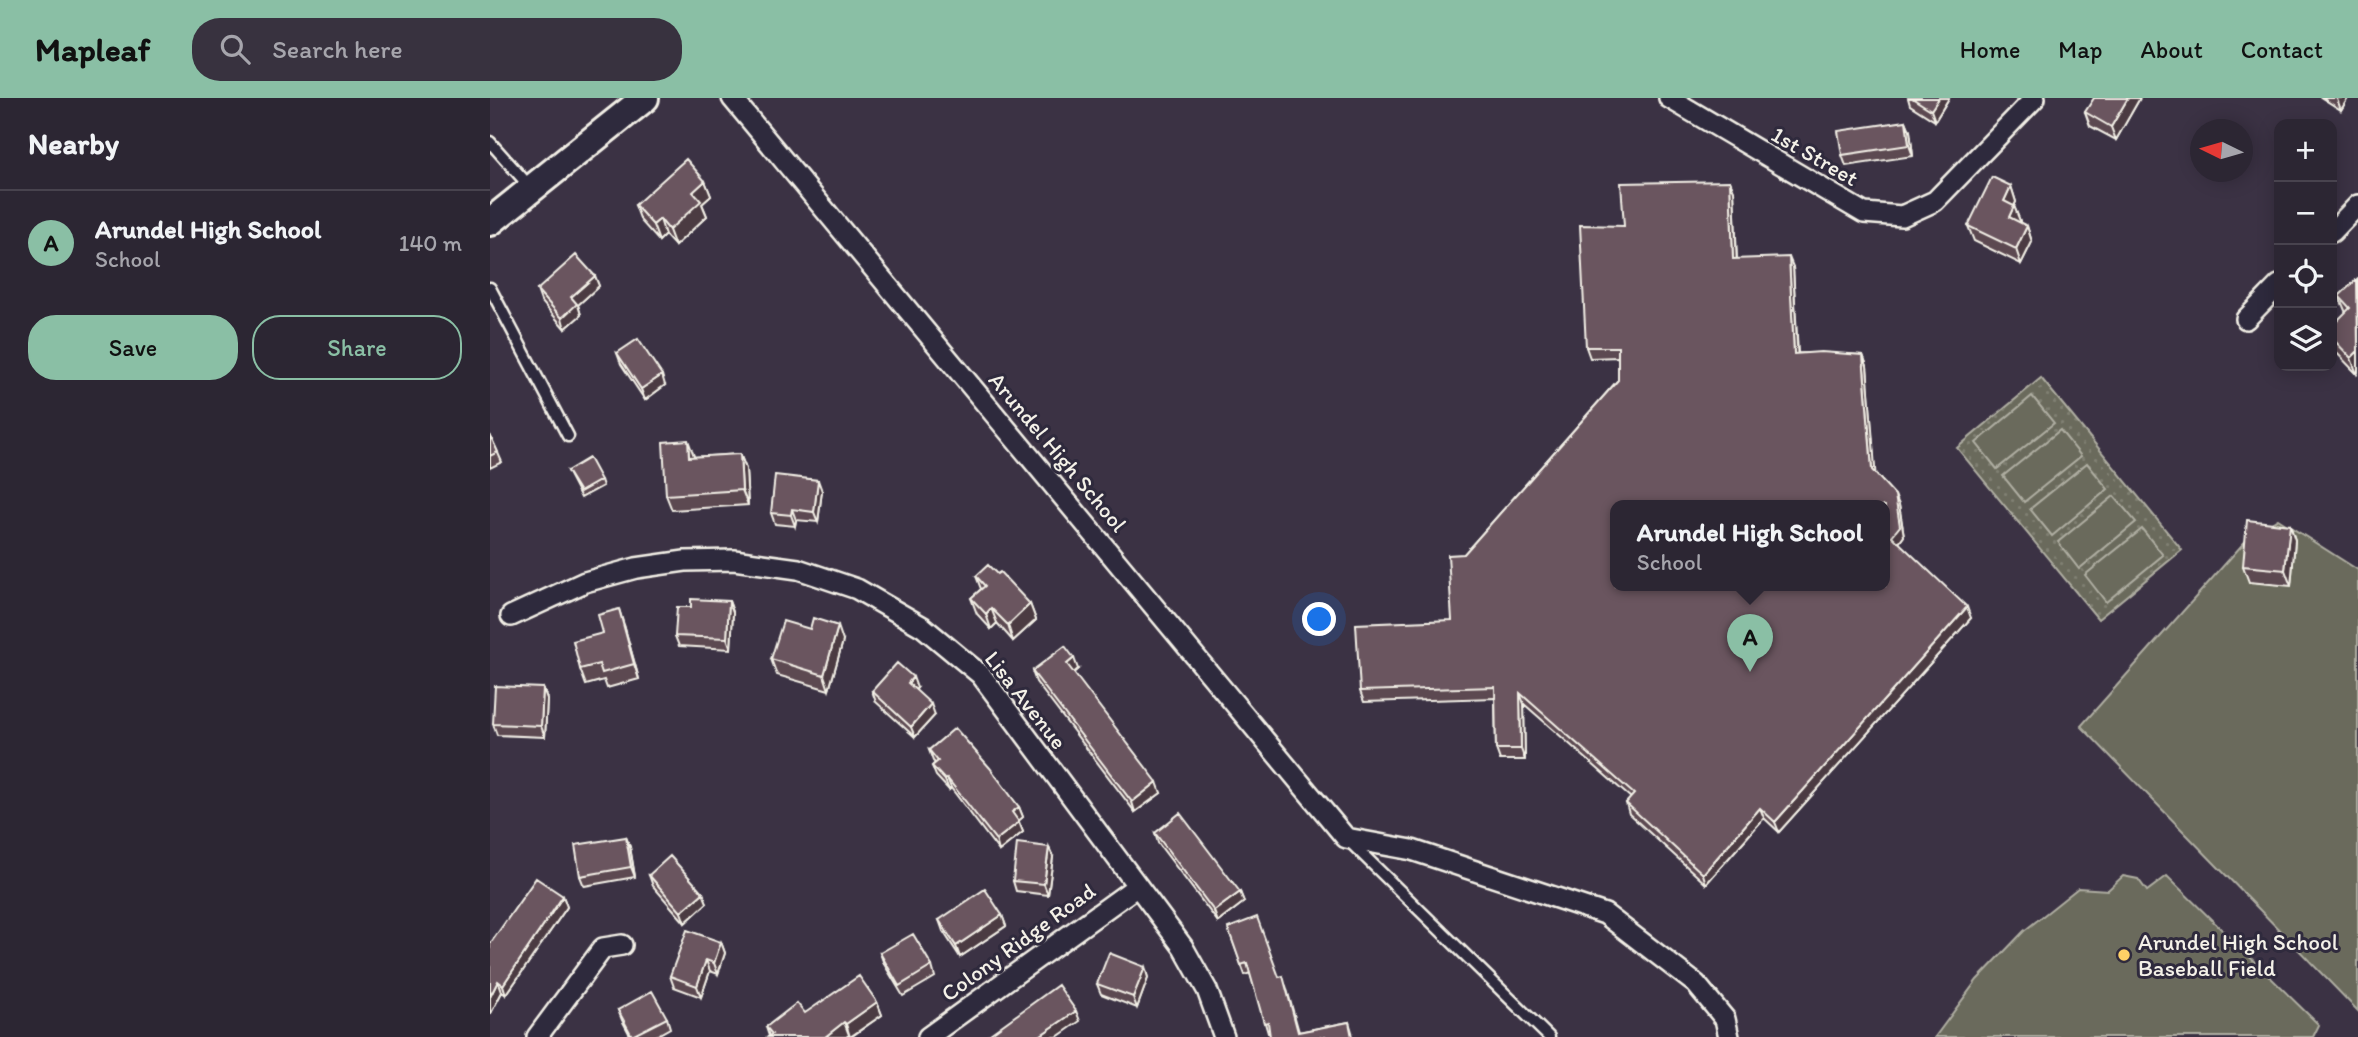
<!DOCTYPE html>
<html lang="en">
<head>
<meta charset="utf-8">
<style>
  :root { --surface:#2c2633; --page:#38323f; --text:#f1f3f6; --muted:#a6a5ac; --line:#48434e; --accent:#8abfa5 }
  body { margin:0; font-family:Itim,sans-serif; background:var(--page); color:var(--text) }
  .controls { position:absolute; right:21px; top:21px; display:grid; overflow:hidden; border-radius:14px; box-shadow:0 4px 18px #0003 }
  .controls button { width:63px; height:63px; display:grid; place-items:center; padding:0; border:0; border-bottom:2px solid var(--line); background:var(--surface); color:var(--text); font:35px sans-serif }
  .compass { position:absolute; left:1700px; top:21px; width:63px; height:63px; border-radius:50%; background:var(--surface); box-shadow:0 4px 18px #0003; rotate:275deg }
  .you { position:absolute; left:830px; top:522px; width:24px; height:24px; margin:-18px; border:5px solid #fff; border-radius:50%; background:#1a73e8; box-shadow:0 0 0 10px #1a73e833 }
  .badge { display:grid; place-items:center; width:46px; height:46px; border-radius:50%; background:var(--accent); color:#111; font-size:23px; font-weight:700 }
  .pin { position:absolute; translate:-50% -58px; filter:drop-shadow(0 2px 4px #0008) }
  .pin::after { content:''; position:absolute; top:37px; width:24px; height:21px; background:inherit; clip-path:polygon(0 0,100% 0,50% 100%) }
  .popup { position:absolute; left:1120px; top:402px; width:280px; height:91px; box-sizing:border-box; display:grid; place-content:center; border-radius:14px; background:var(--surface); filter:drop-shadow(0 2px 5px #0005); font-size:23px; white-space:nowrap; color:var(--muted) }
  .popup b { font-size:26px; color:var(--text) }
  .popup::after { content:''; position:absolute; left:50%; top:100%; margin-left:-14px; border:14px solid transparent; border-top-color:var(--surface) }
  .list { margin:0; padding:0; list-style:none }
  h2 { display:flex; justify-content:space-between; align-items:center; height:91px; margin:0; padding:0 28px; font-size:30px }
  h2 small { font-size:23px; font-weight:400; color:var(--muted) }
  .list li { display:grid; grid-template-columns:46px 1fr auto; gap:21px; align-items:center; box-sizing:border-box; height:105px; padding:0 28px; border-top:2px solid var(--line) }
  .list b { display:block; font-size:26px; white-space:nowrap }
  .list p { margin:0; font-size:23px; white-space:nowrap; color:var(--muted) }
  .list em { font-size:23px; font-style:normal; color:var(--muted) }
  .actions { display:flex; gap:14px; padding:21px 28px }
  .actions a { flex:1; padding:16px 0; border:2px solid var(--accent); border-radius:28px; text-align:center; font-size:24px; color:var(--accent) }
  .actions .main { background:var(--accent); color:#111 }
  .icon { flex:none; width:38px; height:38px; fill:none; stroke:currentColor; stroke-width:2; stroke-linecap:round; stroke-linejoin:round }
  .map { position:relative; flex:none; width:1868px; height:939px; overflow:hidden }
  header { display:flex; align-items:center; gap:42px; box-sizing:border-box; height:98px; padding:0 35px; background:var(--accent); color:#111 }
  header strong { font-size:33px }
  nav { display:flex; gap:38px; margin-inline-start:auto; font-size:24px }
  .search { width:490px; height:63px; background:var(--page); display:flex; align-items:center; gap:18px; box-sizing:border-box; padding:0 24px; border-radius:28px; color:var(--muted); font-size:26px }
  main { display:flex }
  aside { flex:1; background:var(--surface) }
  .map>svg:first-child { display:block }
  .park { fill:url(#park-dots); stroke:#afaea2; stroke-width:2 }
  .pitch { fill:#6a6a5c; stroke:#afaea2; stroke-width:2 }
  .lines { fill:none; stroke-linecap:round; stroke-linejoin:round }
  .lane-casing { stroke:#f4f1e8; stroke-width:15 }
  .street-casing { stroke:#f4f1e8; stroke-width:24 }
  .secondary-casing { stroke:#f4f1e8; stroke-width:32 }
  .lane { stroke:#2f2a3d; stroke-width:10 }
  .street { stroke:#2f2a3d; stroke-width:19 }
  .secondary { stroke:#2f2a3d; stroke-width:26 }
  .wall { fill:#5c4851; stroke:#f4f1e8; stroke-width:2 }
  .shaded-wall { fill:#4b3b42; stroke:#f4f1e8; stroke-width:2 }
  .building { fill:#6b545e; stroke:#f4f1e8; stroke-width:2; fill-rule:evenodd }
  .poi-dot { fill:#ffd166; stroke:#2f2a3d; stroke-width:2.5 }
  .labels { text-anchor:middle; stroke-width:6; stroke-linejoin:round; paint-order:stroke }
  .street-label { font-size:23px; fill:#f4f1e8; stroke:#2f2a3d }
  .poi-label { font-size:23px; fill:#f4f1e8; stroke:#2f2a3d; text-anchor:start }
</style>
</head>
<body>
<header>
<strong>Mapleaf</strong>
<div class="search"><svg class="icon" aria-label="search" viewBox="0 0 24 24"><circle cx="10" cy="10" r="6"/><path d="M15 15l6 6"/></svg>Search here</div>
<nav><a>Home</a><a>Map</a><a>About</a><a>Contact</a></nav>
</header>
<main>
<aside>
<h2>Nearby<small></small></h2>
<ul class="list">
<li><span class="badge">A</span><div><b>Arundel High School</b><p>School</p></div><em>140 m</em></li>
</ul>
<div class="actions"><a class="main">Save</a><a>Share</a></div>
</aside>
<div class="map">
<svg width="1868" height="939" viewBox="0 0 1868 939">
  <defs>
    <pattern id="park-dots" width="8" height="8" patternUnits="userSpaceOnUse" patternTransform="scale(1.75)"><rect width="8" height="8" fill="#6a6a5c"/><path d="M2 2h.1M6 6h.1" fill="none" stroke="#808073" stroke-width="1.8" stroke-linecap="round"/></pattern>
  </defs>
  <rect width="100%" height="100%" fill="#3b3244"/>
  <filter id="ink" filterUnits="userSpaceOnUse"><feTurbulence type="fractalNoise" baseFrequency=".0143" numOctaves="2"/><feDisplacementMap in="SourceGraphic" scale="14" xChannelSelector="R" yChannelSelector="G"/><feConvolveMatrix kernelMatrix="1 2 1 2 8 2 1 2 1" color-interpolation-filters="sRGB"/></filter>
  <g filter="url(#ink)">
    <path class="park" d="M1551 280 1692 452 1608 521 1467 350Z"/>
    <path class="pitch" d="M1542 298 1564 325 1507 371 1486 345Z
      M1570 332 1591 358 1534 404 1513 378Z
      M1597 365 1618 391 1562 438 1540 411Z
      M1624 398 1646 424 1589 471 1568 444Z
      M1788 421 1868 472V913L1591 628 1759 439Z
      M1652 431 1673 457 1616 504 1595 477Z
      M1633 778 1648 781 1657 793 1677 778 1829 927 1823 939H1445L1487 882 1534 833 1588 790 1618 792Z"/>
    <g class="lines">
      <g class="lane-casing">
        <path id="lane" d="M0 44 41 90
          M0 190 78 338
          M861 745 1059 939"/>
      </g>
      <g class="street-casing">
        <path id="street" d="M242 0 856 740 922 752 1115 816 1206 886 1235 921 1239 939
          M1179 0 1374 115 1412 118 1445 103 1545 0
          M1842 134 1868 107
          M1756 221 1789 187
          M21 518 95 484 146 470 195 463 244 462 308 471 367 491 433 529 491 577 693 849 717 892 734 939
          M47 939 113 850 132 847
          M438 939 646 789"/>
      </g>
      <g class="secondary-casing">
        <path id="secondary" d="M0 124 155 0"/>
      </g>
      <use href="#lane" class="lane"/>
      <use href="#street" class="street"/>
      <use href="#secondary" class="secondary"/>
    </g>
    <path class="wall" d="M1418 0H1459L1445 23 1420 7Z
      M1650 0 1626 42 1600 28 1595 14Z
      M1832 0H1858L1851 12Z
      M1416 23 1420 33 1423 58 1356 68 1352 57Z
      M215 83 221 98 212 106 217 118 185 148 175 137 169 143 151 123 145 107Z
      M1240 83 1244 93 1247 161 1303 169 1308 255 1373 257 1377 268 1385 376 1409 407 1414 438 1409 445 1481 520 1289 734 1274 720 1216 786 1139 716 1136 705 1141 700 1034 606 1035 662H1010L1006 651 1005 600 874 604 870 593 962 522 974 456 1128 282V259L1100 260 1096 249 1134 128Z
      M1521 88 1526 104 1524 108 1530 123 1529 125 1537 128 1542 144 1531 166 1484 143 1478 128Z
      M105 178 109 188 88 207 91 217 75 231 51 203 47 192Z
      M1868 181V274L1867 276 1842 250V228L1856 215 1849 198Z
      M127 255 175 287 155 302 131 266Z
      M0 337 12 364 0 370Z
      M250 356 256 371 258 407 182 412 176 397 204 359Z
      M77 373 111 382 113 388 91 400Z
      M332 393 328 424 306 422 305 428 285 426 281 415Z
      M1800 427 1805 442 1801 488 1759 484 1753 468Z
      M507 476 540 506 546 522 523 543 507 525 501 531 487 516 481 500 491 491 486 478Z
      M239 503 243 514 241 551 189 548 185 538 201 509Z
      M134 527 149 581 117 590 114 582 96 587 90 571 113 535Z
      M353 543 339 592 287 577 281 561Z
      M588 571 583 575 671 695 645 714 546 584 542 573Z
      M53 590 57 601 55 639 7 637 3 626Z
      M427 590 425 592 445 617 425 639 386 604 382 593Z
      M439 652 529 709 533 719 528 723 533 734 509 753 461 690 459 692 446 678 442 668 445 665 443 663Z
      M665 735 750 794 754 804 728 824 668 745Z
      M136 739 140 749 145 779 94 788 90 778Z
      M563 759 558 797 526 793 523 783Z
      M159 777 213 795 217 805 195 825 163 788Z
      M73 798 77 809 16 897 12 894 0 917V846Z
      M512 817 516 828 470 859 453 833 449 822Z
      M738 830 789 879 796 888 809 934 859 924 862 934 778 935 760 875 755 877Z
      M231 844 235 855 228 876 220 873 211 899 184 889 180 878Z
      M390 855 442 868 445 879 413 898 394 866Z
      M655 869 658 880 647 910 611 896 607 886Z
      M387 904 392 917 361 939 359 937 356 939H278L279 938 276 929 315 915Z
      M128 912 177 920 180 930 164 939H141L132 922Z"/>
    <path class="shaded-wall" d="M1449 0H1459L1445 23 1441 12Z
      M1638 0H1650L1626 42 1621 29Z
      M1847 0H1858L1851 12 1847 1Z
      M1416 23 1420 33 1423 58 1419 47Z
      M215 83 221 98 212 106 217 118 185 148 179 132 203 94Z
      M1240 83 1244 93 1247 171 1243 161Z
      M1521 88 1526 104 1519 118 1514 103Z
      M1524 108 1530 123 1525 135 1519 119Z
      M170 121 175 137 169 143 163 127Z
      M1537 128 1542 144 1531 166 1526 151Z
      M1299 159 1303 169 1308 266 1304 256Z
      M105 178 109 188 88 207 91 217 75 231 72 220 81 199Z
      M1868 253V274L1867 276 1861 260Z
      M1373 257 1377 268 1386 383 1382 372Z
      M172 277 175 287 155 302 151 291Z
      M198 342 204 358 205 374 199 359Z
      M250 356 256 371 258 407 252 392Z
      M328 382 332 393 328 424 324 414Z
      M1405 397 1409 407 1414 438 1406 449 1402 438Z
      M302 411 306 422 305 428 301 417Z
      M1800 427 1805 442 1801 488 1795 472Z
      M239 503 243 514 241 551 237 540Z
      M540 506 546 522 523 543 518 527Z
      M1477 509 1481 520 1289 734 1285 724Z
      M501 510 507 525 501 531 496 516Z
      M129 511 134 527 149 581 144 566Z
      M348 528 353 543 339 592 334 577Z
      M584 560 588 571 581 577 577 566Z
      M423 579 427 590 422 596 418 585Z
      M53 590 57 601 55 639 51 628Z
      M1030 595 1034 606 1035 662 1031 651Z
      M441 606 445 617 425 639 421 629Z
      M457 680 461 690 459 692 455 682Z
      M667 684 671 695 645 714 642 704Z
      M529 709 533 719 526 725 522 714Z
      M1270 710 1274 720 1216 786 1213 776Z
      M529 724 533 734 509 753 506 742Z
      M136 739 140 749 145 779 141 769Z
      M559 749 563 759 558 797 554 786Z
      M750 794 754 804 728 824 724 813Z
      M213 795 217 805 195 825 191 814Z
      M73 798 77 809 16 897 13 887Z
      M512 817 516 828 470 859 466 848Z
      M231 844 235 855 228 876 224 865Z
      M216 862 220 873 211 899 207 888Z
      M655 869 658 880 647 910 643 899Z
      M8 883 12 894 0 917V899Z
      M387 904 392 917 360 939 356 926Z
      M586 913 590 923 567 939H548Z
      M354 924 359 937 356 939H335Z"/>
    <path class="building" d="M1422 0H1449L1441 12Z
      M1604 0H1638L1621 29 1595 14Z
      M1416 23 1419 47 1352 57 1348 33Z
      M196 61 215 83 203 94 211 103 179 132 170 121 163 127 145 107Z
      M1502 79 1521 88 1514 103 1524 108 1519 119 1537 128 1526 151 1478 128Z
      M1240 83 1243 161 1299 159 1304 256 1331 254 1373 257 1382 372 1405 397 1410 428 1402 438 1477 509 1285 724 1270 710 1213 776 1136 705 1144 696 1030 595 1031 651H1006L1005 589 870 593 866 526 962 522 958 457 974 456 1128 282V249H1096L1090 127 1134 128 1131 85ZM1125 408H1395V488H1125Z
      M86 157 105 178 81 199 87 206 72 220 47 192Z
      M1867 181 1868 253 1861 260 1842 240V228L1860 210 1849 198Z
      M148 241 172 277 151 291 127 255Z
      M0 337 8 354 0 358Z
      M198 342 199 359 250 356 252 392 176 397 173 344Z
      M99 360 111 382 90 394 77 373Z
      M285 377 328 382 324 414 302 411 301 417 281 415Z
      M1757 422 1800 427 1795 472 1753 468Z
      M498 467 507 476 510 474 540 506 518 527 501 510 496 516 481 500 495 488 486 478Z
      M201 501 239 503 237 540 185 538 187 509H201Z
      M129 511 144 566 112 575 109 566 90 571 83 543 113 535 108 517Z
      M323 520 348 528 334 577 281 561 293 523 320 531Z
      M575 548 584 560 577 566 667 684 642 704 542 573Z
      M407 565 423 579 418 585 441 606 421 629 382 593Z
      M5 588 53 590 51 628 3 626Z
      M465 630 500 670 529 709 522 714 529 724 506 742 457 680 455 682 442 668 448 663 439 652Z
      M690 715 750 794 724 813 665 735Z
      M136 739 141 769 90 778 85 747Z
      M527 745 559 749 554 786 523 783Z
      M180 758 213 795 191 814 159 777Z
      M46 780 73 798 13 887 8 883 0 899V846Z
      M495 791 512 817 466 848 449 822Z
      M767 819 789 879 793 878 808 934 859 924 862 939H780L778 924 774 925 757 865 751 867 738 830Z
      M197 832 231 844 224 865 216 862 207 888 180 878Z
      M423 836 442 868 409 888 390 855Z
      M619 855 655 869 643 899 607 886Z
      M369 878 387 904 356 926 354 924 335 939H278L282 936 276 929 307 905 315 915Z
      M568 887 586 913 548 939H496Z
      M162 893 177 920 142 938 128 912Z"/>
  </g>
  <circle class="poi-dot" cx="1634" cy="857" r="7"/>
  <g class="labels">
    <g class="street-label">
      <text transform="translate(1325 58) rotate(30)" y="8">1st Street</text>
      <text transform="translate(568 354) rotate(50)" y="8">Arundel High School</text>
      <text transform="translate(536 602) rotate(52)" y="8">Lisa Avenue</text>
      <text transform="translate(528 844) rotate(-36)" y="8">Colony Ridge Road</text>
    </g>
    <g class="poi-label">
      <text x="1648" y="852">Arundel High School<tspan x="1648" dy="26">Baseball Field</tspan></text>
    </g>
  </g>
</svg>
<div class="controls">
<button>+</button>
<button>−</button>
<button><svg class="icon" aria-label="locate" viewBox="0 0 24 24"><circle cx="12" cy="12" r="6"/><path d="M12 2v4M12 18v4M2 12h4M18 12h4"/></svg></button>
<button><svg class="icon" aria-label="layers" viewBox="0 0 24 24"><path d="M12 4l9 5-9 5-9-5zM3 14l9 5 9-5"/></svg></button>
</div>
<svg class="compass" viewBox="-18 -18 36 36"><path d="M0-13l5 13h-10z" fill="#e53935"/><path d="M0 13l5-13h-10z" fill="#a6a5ac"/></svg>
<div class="you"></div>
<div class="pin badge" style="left:1260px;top:574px">A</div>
<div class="popup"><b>Arundel High School</b>School</div>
</div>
</main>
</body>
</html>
